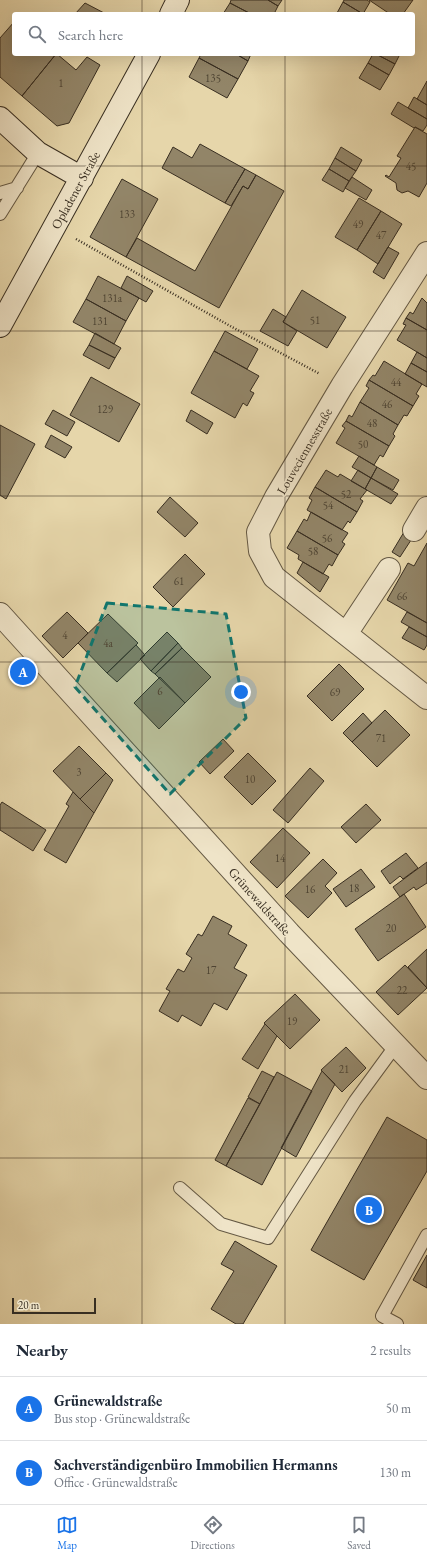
<!DOCTYPE html>
<html lang="en">
<head>
<meta charset="utf-8">
<style>
  :root { --surface:#fff; --page:#f6f6f7; --text:#1f2937; --muted:#747a83; --line:#e0e1e3; --accent:#1a73e8 }
  body { margin:0; font-family:"EB Garamond",serif; background:var(--page); color:var(--text) }
  .scale { position:absolute; left:12px; bottom:10px; width:84px; box-sizing:border-box; padding-left:4px; border:2px solid #382e21; border-top:0; font-size:11px; line-height:14px; white-space:nowrap; color:#382e21; -webkit-text-stroke:3px #efe4c8; paint-order:stroke }
  .you { position:absolute; left:241px; top:692px; width:14px; height:14px; margin:-10px; border:3px solid #fff; border-radius:50%; background:#1a73e8; box-shadow:0 0 0 6px #1a73e833 }
  .badge { display:grid; place-items:center; width:26px; height:26px; border-radius:50%; background:var(--accent); color:#fff; font-size:13px; font-weight:700 }
  .pin { position:absolute; translate:-50% -50%; border:2px solid #fff; box-shadow:0 1px 4px #0006 }
  .list { margin:0; padding:0; list-style:none }
  h2 { display:flex; justify-content:space-between; align-items:center; height:52px; margin:0; padding:0 16px; font-size:17px }
  h2 small { font-size:13px; font-weight:400; color:var(--muted) }
  .list li { display:grid; grid-template-columns:26px 1fr auto; gap:12px; align-items:center; box-sizing:border-box; height:64px; padding:0 16px; border-top:1px solid var(--line) }
  .list b { display:block; font-size:15px; white-space:nowrap }
  .list p { margin:0; font-size:13px; white-space:nowrap; color:var(--muted) }
  .list em { font-size:13px; font-style:normal; color:var(--muted) }
  .icon { flex:none; width:22px; height:22px; fill:none; stroke:currentColor; stroke-width:2; stroke-linecap:round; stroke-linejoin:round }
  .map { position:relative; flex:none; width:427px; height:1324px; overflow:hidden }
  .search { position:absolute; background:var(--surface); box-shadow:0 4px 16px #0002; left:12px; right:12px; top:12px; height:44px; display:flex; align-items:center; gap:10px; box-sizing:border-box; padding:0 14px; border-radius:4px; color:var(--muted); font-size:15px }
  .sheet { height:180px; background:var(--surface) }
  nav { display:flex; justify-content:space-around; align-items:center; box-sizing:border-box; height:56px; border-top:1px solid var(--line); background:var(--surface); font-size:11px; color:var(--muted) }
  nav a { display:grid; justify-items:center; gap:2px }
  nav .on { color:var(--accent) }
  .map>svg:first-child { display:block }
  .building { fill:#928568; stroke:#382e21 }
  .lines { fill:none; stroke-linecap:round; stroke-linejoin:round }
  .service-casing { stroke:#645843; stroke-width:14 }
  .minor-casing { stroke:#645843; stroke-width:24 }
  .tertiary-casing { stroke:#645843; stroke-width:24 }
  .secondary-casing { stroke:#382e21; stroke-width:24 }
  .path { stroke:#382e21; stroke-width:2.5; stroke-dasharray:1 2; stroke-linecap:butt }
  .service { stroke:#efe4c8; stroke-width:12 }
  .minor { stroke:#efe4c8; stroke-width:22 }
  .tertiary { stroke:#efe4c8; stroke-width:22 }
  .secondary { stroke:#efe4c8; stroke-width:22 }
  .marked { fill:#0f766e; fill-opacity:0.2; stroke:#0f766e; stroke-width:3; stroke-dasharray:8 5; stroke-linejoin:round }
  .grid { fill:none; stroke:#382e21; stroke-width:1; stroke-opacity:0.55 }
  .labels { text-anchor:middle; stroke-width:3.5; stroke-linejoin:round; paint-order:stroke }
  .number-label { font-size:11px; fill:#4e4433 }
  .street-label { font-size:13px; fill:#382e21; stroke:#efe4c8 }
</style>
</head>
<body>
<div class="map">
<svg width="427" height="1324" viewBox="0 0 427 1324">
  <rect width="100%" height="100%" fill="#e6d6aa"/>
  <filter id="stains"><feTurbulence type="fractalNoise" baseFrequency=".005" numOctaves="4"/><feColorMatrix values="0 0 0 0 .2 0 0 0 0 .09 0 0 0 0 .02 0 0 0 .5 -.17"/></filter>
  <radialGradient id="worn" r=".72"><stop offset=".6" stop-color="#630" stop-opacity="0"/><stop offset="1" stop-color="#630" stop-opacity=".3"/></radialGradient>
  <path class="building" d="M231 0H268L278 6 274 14H251L230 3Z
    M268 0H282L278 6Z
    M344 0H367L370 2 363 14 343 2Z
    M369 0H413L403 14H390Z
    M343 2 363 14 337 13Z
    M85 3 106 14H75Z
    M230 3 251 14H223Z
    M14 22V54H56L22 96 0 77V38Z
    M56 54H57L76 70 87 57 100 65 69 123 57 126 22 96Z
    M201 54H236L248 61 238 79 199 58Z
    M236 54H251L248 61Z
    M373 54H376L395 64 389 75 368 63Z
    M376 54H400L395 64Z
    M199 58 238 79 227 98 189 77Z
    M368 63 389 75 380 90 359 78Z
    M427 81V105L417 99Z
    M414 97 427 105V119L408 108Z
    M398 102 427 119V125L423 131 415 127 414 128 391 114Z
    M415 127 427 134V183L419 197 408 191 402 193 397 190 396 183 385 176 386 175 389 177 401 158 397 156Z
    M200 144 245 169 225 203 162 168 173 147 192 158Z
    M341 147 362 160 356 171 335 158Z
    M335 158 356 171 349 181 329 169Z
    M245 169 256 175 248 189 243 186 231 206 225 203Z
    M329 169 349 181 343 192 322 180Z
    M256 175 284 191 219 308 126 257 137 238 195 271 243 186 248 189Z
    M352 177 372 190 366 200 345 188Z
    M122 179 158 199 126 257 90 237Z
    M359 198 381 211 357 250 335 237Z
    M381 211 402 224 378 264 357 250Z
    M388 247 399 253 384 279 373 272Z
    M98 276 139 298 126 321 86 299Z
    M127 276 153 291 146 302 121 288Z
    M302 290 346 317 327 348 283 322Z
    M422 298 427 303V330L406 318 410 312 413 314Z
    M86 299 126 321 114 344 73 322Z
    M273 309 286 317 283 322 297 331 288 346 260 331Z
    M406 318 427 330V358L397 340 406 325 403 324Z
    M225 331 258 349 247 369 214 351Z
    M95 333 121 348 115 358 89 345Z
    M89 345 115 358 109 369 83 355Z
    M214 351 259 376 250 391 254 393 247 406 243 403 235 418 191 393Z
    M417 352 427 358V372L411 363Z
    M384 361 422 384 416 394 419 396 413 406 369 380 373 375 375 376Z
    M411 363 427 372V387L405 374Z
    M91 377 140 404 119 442 70 415Z
    M369 380 413 406 407 416 404 415 398 425 360 402 369 388 366 386Z
    M360 402 398 425 393 434 395 436 389 446 346 421 349 415 352 417Z
    M53 410 75 422 67 436 45 424Z
    M191 410 213 423 207 434 186 421Z
    M346 421 389 446 383 457 380 455 374 465 336 443 345 428 342 426Z
    M0 425 35 444 6 499 0 495Z
    M51 435 72 447 65 458 45 447Z
    M359 456 377 467 371 478 352 467Z
    M377 467 399 480 393 490 371 478Z
    M326 470 338 477 340 474 367 490 360 499 363 501 357 512 315 487Z
    M358 470 371 478 365 489 351 481Z
    M371 478 398 494 391 504 365 489Z
    M315 487 357 512 350 523 348 521 342 530 307 510 312 500 309 498Z
    M170 497 198 523 185 537 157 512Z
    M311 512 348 533 342 542 345 544 338 555 297 531 304 519 307 521Z
    M297 531 338 555 332 566 329 564 323 574 298 559 299 555 287 548Z
    M404 532 413 537 400 557 392 552Z
    M427 543V623L387 600 408 563 414 566Z
    M185 554 205 574 173 607 153 587Z
    M303 562 329 577 320 592 297 573Z
    M67 612 88 633 63 658 42 636Z
    M407 612 427 623V637L401 622Z
    M108 614 138 643 107 673 78 643Z
    M409 627 427 637V645L424 650 402 638Z
    M167 632 178 643 151 671 140 659Z
    M178 643 182 648 155 674 151 671Z
    M136 645 145 655 117 682 107 673Z
    M182 648 211 677 185 703 155 674Z
    M339 664 364 689 332 721 307 696Z
    M160 677 185 703 159 729 134 703Z
    M385 710 410 735 377 767 352 742Z
    M363 713 372 723 352 742 343 733Z
    M223 739 234 751 210 774 199 762Z
    M79 746 106 773 80 799 53 771Z
    M248 753 276 781 252 805 224 777Z
    M310 768 324 781 288 823 273 810Z
    M106 773 113 780 94 813 80 799Z
    M73 792 94 813 66 863 44 850 69 806 66 804Z
    M2 802 46 830 33 851 0 830V805Z
    M366 804 381 820 356 843 341 827Z
    M283 828 310 853 277 888 250 862Z
    M406 853 418 868 403 879 400 876 390 884 381 871Z
    M323 859 337 873 325 886 332 893 308 918 285 896Z
    M427 862V883L416 890 414 887 400 897 393 887Z
    M361 869 375 887 346 907 333 889Z
    M404 894 426 927 378 961 355 929Z
    M213 916 232 926 228 934 247 945 234 968 247 975 227 1010 214 1003 201 1026 182 1015 178 1022 159 1011 170 991 166 989 178 969 184 972 192 958 186 954 198 934 202 936Z
    M427 949V988L408 967Z
    M405 965 427 988 398 1015 376 992Z
    M295 994 320 1020 290 1049 264 1023Z
    M265 1024 277 1036 258 1069 242 1059Z
    M346 1047 366 1068 342 1092 321 1070Z
    M262 1071 274 1077 260 1104 248 1097Z
    M322 1071 335 1084 296 1157 281 1148Z
    M277 1072 312 1091 262 1185 226 1166Z
    M248 1098 260 1104 226 1166 215 1160Z
    M387 1117 427 1140V1171L364 1280 311 1250Z
    M235 1241 277 1266 243 1324H236L211 1309 234 1271 221 1264Z
    M427 1255V1288L413 1280Z"/>
  <g class="lines">
    <g class="service-casing">
      <path id="service" d="M0 193 17 188
        M0 214 38 153
        M180 1188 221 1224 268 1238 355 1101 396 1045
        M397 1324 382 1316 427 1235"/>
    </g>
    <g class="minor-casing">
      <path id="minor" d="M427 253 342 386 276 497 258 532 260 551 274 577 427 698
        M414 530 427 508
        M346 634 389 569"/>
    </g>
    <g class="tertiary-casing">
      <path id="tertiary" d="M0 614 289 933 427 1078"/>
    </g>
    <g class="secondary-casing">
      <path id="secondary" d="M171 14 178 0
        M0 118 38 153 82 178
        M0 326 149 54"/>
    </g>
    <path class="path" d="M76 239 232 327 320 374"/>
    <use href="#service" class="service"/>
    <use href="#minor" class="minor"/>
    <use href="#tertiary" class="tertiary"/>
    <use href="#secondary" class="secondary"/>
  </g>
  <path class="marked" d="M107 603 226 614 246 718 170 794 75 687Z"/>
  <path class="grid" d="M142 0V14M285 0V14M142 54V1324M285 54V1324M0 166H427M0 331H427M0 496H427M0 662H427M0 828H427M0 993H427M0 1158H427"/>
  <g class="labels">
    <g class="number-label">
      <text x="213" y="82">135</text>
      <text x="61" y="87">1</text>
      <text x="411" y="170">45</text>
      <text x="127" y="218">133</text>
      <text x="358" y="228">49</text>
      <text x="381" y="239">47</text>
      <text x="112" y="302">131a</text>
      <text x="315" y="324">51</text>
      <text x="100" y="325">131</text>
      <text x="396" y="386">44</text>
      <text x="387" y="408">46</text>
      <text x="105" y="413">129</text>
      <text x="372" y="427">48</text>
      <text x="363" y="448">50</text>
      <text x="346" y="498">52</text>
      <text x="328" y="509">54</text>
      <text x="327" y="542">56</text>
      <text x="313" y="555">58</text>
      <text x="179" y="585">61</text>
      <text x="402" y="600">66</text>
      <text x="65" y="639">4</text>
      <text x="108" y="647">4a</text>
      <text x="160" y="695">6</text>
      <text x="335" y="696">69</text>
      <text x="381" y="742">71</text>
      <text x="79" y="776">3</text>
      <text x="250" y="783">10</text>
      <text x="280" y="862">14</text>
      <text x="354" y="892">18</text>
      <text x="310" y="893">16</text>
      <text x="391" y="932">20</text>
      <text x="211" y="974">17</text>
      <text x="402" y="994">22</text>
      <text x="292" y="1025">19</text>
      <text x="344" y="1073">21</text>
    </g>
    <g class="street-label">
      <text transform="translate(75 190) rotate(-61)" y="5">Opladener Straße</text>
      <text transform="translate(304 451) rotate(-60)" y="5">Louveciennesstraße</text>
      <text transform="translate(260 901) rotate(48)" y="5">Grünewaldstraße</text>
    </g>
  </g>
  <rect width="100%" height="100%" filter="url(#stains)"/>
  <rect width="100%" height="100%" fill="url(#worn)"/>
</svg>
<div class="scale">20 m</div>
<div class="you"></div>
<div class="pin badge" style="left:23px;top:672px">A</div>
<div class="pin badge" style="left:369px;top:1210px">B</div>
<div class="search"><svg class="icon" aria-label="search" viewBox="0 0 24 24"><circle cx="10" cy="10" r="6"/><path d="M15 15l6 6"/></svg>Search here</div>
</div>
<section class="sheet">
<h2>Nearby<small>2 results</small></h2>
<ul class="list">
<li><span class="badge">A</span><div><b>Grünewaldstraße</b><p>Bus stop · Grünewaldstraße</p></div><em>50 m</em></li>
<li><span class="badge">B</span><div><b>Sachverständigenbüro Immobilien Hermanns</b><p>Office · Grünewaldstraße</p></div><em>130 m</em></li>
</ul>
</section>
<nav>
<a class="on"><svg class="icon" aria-label="map" viewBox="0 0 24 24"><path d="M3 6l6-2 6 2 6-2v14l-6 2-6-2-6 2zM9 4v14M15 6v14"/></svg>Map</a>
<a><svg class="icon" aria-label="directions" viewBox="0 0 24 24"><path d="M12 3l9 9-9 9-9-9zM9 14v-3h6M13 9l2 2-2 2"/></svg>Directions</a>
<a><svg class="icon" aria-label="saved" viewBox="0 0 24 24"><path d="M7 4h10v16l-5-4-5 4z"/></svg>Saved</a>
</nav>
</body>
</html>
